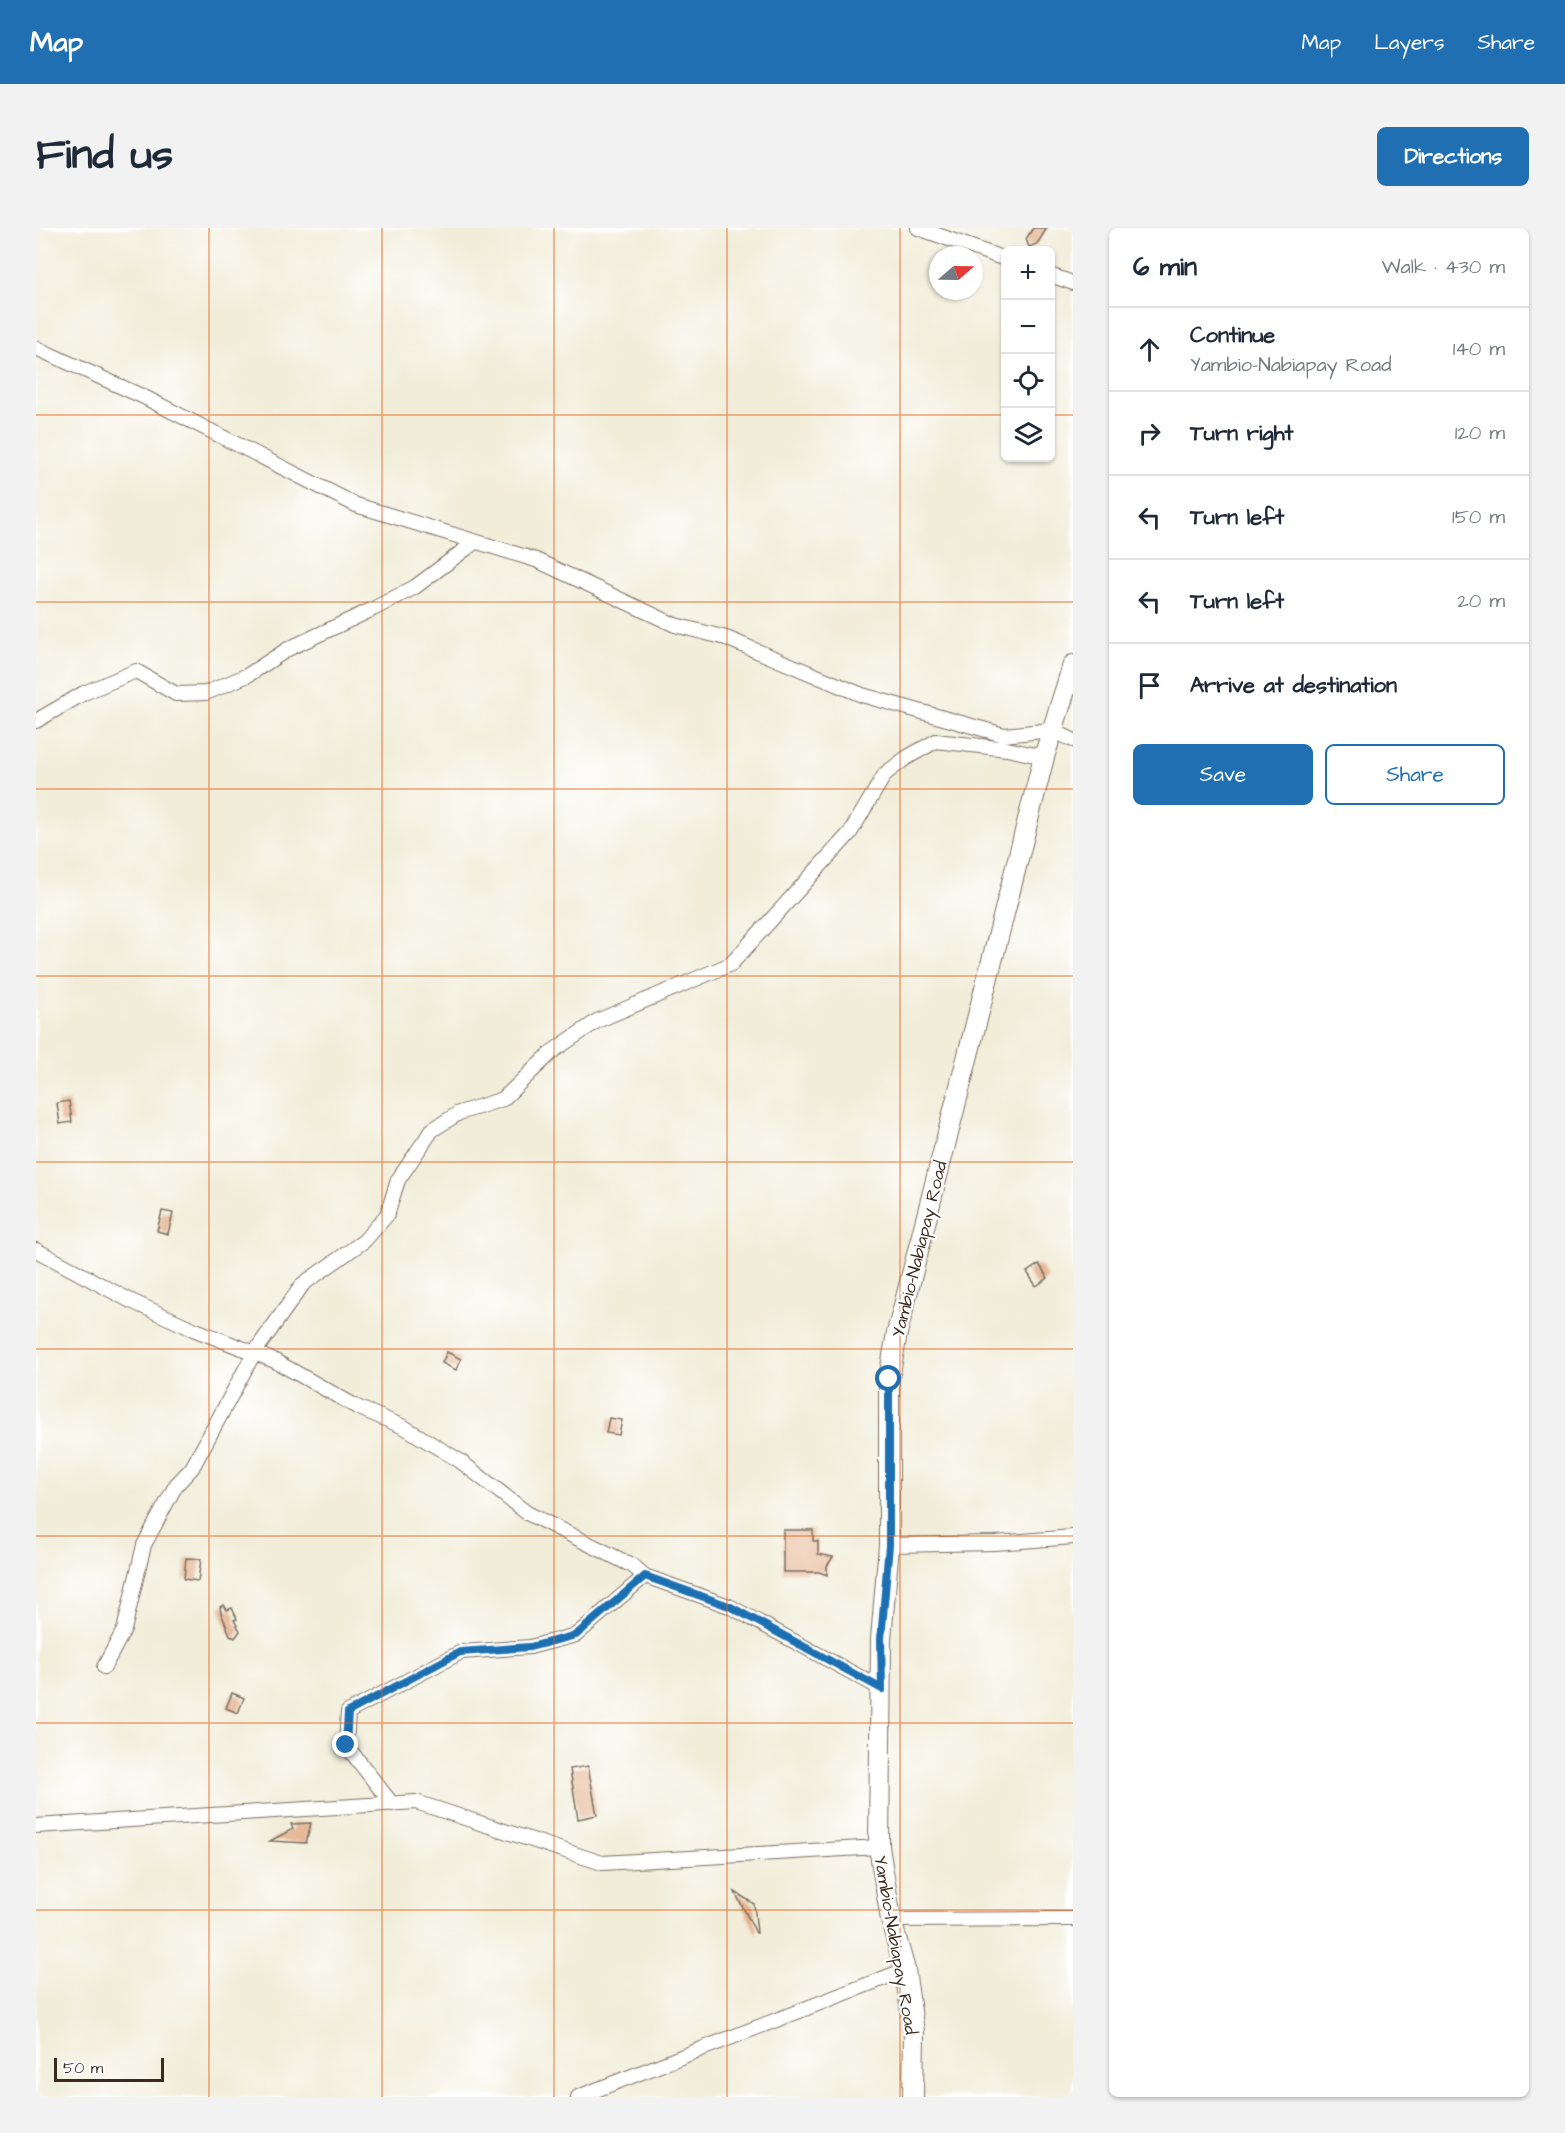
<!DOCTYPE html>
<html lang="en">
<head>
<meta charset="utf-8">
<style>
  :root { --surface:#fff; --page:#f2f2f3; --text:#1f2937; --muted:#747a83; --line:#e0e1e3; --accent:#1f6fb2 }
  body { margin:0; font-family:"Architects Daughter",sans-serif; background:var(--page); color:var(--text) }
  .controls { position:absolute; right:18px; top:18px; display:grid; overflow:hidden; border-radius:9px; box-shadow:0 2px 4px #0004 }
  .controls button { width:54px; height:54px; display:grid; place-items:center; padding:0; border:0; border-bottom:2px solid var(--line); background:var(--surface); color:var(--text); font:30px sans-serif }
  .compass { position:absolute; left:893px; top:18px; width:54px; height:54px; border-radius:50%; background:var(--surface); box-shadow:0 2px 4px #0004; rotate:70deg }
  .scale { position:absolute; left:18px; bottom:15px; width:110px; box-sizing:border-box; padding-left:6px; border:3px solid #3b2a1e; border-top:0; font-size:16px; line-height:21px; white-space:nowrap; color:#3b2a1e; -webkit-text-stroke:4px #fff; paint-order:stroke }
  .stop { position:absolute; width:18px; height:18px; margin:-14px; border:4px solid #1f6fb2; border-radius:50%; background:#fff }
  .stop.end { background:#1f6fb2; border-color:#fff; box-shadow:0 2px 6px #0008 }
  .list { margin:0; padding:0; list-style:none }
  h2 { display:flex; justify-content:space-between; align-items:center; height:78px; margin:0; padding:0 24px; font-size:26px }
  h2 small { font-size:20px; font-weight:400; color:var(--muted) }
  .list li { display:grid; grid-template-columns:39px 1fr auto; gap:18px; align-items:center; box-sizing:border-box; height:84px; padding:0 24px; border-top:2px solid var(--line) }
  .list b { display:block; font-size:22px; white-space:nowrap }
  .list p { margin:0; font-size:20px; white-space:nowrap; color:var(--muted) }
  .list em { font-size:20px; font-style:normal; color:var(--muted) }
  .actions { display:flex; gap:12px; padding:18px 24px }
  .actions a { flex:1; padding:14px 0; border:2px solid var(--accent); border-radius:9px; text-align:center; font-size:21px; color:var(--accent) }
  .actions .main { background:var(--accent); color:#fff }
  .icon { flex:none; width:33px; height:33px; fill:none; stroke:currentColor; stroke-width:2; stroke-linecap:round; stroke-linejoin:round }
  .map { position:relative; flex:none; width:1037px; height:1869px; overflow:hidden; border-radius:9px }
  header { display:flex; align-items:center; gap:36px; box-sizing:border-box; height:84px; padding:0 30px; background:var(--accent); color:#fff }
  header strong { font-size:28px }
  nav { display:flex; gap:33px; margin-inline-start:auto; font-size:21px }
  .intro { display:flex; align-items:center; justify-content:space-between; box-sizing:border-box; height:144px; padding:0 36px }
  h1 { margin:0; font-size:42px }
  .button { padding:15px 27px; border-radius:9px; background:var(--accent); color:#fff; font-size:21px; font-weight:700 }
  main { display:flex; gap:36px; padding:0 36px }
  aside { flex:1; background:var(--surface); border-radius:9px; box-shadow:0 2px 4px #0004 }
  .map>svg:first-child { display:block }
  .building { fill:#e5b491 }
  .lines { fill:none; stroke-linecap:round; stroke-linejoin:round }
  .street-casing { stroke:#7b6e5f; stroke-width:16 }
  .secondary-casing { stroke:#7b6e5f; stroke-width:22 }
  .street { stroke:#fff; stroke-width:14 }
  .secondary { stroke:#fff; stroke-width:20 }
  .route { stroke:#1f6fb2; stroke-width:8 }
  .grid { fill:none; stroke:#e8590c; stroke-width:1.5; stroke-opacity:0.55 }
  .labels { text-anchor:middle; stroke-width:4.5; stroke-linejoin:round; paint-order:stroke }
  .street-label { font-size:18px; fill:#3b2a1e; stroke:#fff }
</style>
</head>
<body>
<header>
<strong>Map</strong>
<nav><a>Map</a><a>Layers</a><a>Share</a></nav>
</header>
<div class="intro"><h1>Find us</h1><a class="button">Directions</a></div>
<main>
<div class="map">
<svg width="1037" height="1869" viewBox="0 0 1037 1869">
  <rect width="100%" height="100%" fill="#fff"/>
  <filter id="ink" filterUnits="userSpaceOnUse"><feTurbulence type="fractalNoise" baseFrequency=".0167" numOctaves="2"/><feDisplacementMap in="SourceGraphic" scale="12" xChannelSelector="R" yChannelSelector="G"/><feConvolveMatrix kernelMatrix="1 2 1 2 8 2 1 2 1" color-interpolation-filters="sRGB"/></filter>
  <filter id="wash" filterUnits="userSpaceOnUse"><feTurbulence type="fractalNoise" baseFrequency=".008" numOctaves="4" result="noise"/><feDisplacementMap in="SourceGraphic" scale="24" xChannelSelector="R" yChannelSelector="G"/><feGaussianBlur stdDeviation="1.35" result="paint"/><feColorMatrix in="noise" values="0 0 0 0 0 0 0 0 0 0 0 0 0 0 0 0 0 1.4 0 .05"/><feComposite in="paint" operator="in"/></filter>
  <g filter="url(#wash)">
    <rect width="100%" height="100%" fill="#f1edd9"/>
    <g id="blocks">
      <path class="building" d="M997 0H1011L1001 16 993 19 990 11Z
        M33 873 36 894 24 896 21 875Z
        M126 983 137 985 132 1006 121 1003Z
        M1003 1036 1012 1050 1000 1058 991 1044Z
        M411 1124 425 1131 420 1142 406 1135Z
        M573 1190 586 1192 583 1207 570 1205Z
        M747 1302H777V1313H782V1326L797 1329 791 1338V1347L783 1344H747Z
        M150 1330 165 1331 162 1353 148 1351Z
        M188 1377 191 1382 196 1380 201 1391 198 1392 204 1403 199 1410 194 1407 185 1385 184 1379Z
        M196 1465 208 1470 202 1485 190 1480Z
        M552 1538 561 1587 542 1591 534 1541Z
        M275 1595 270 1615 234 1613 257 1601 255 1596Z
        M699 1664 718 1676 721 1705H720Z"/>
    </g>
  </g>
  <g filter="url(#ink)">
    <use href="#blocks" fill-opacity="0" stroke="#7b6e5f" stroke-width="1.5"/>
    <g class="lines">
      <g class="street-casing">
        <path id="street" d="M882 0 969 31
          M1014 47 1037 55
          M0 120 110 170 320 277 500 332 639 397 690 410 826 467 968 507 1015 502 1037 512
          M0 493 48 465 100 443 140 466 170 465 212 447 252 421 337 381 379 359 439 314
          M0 1022 93 1072 157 1101 239 1133 321 1179 368 1199 424 1233 491 1285 597 1338 609 1348 693 1378 846 1461
          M853 1317 959 1315 1037 1309
          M68 1439 88 1402 108 1317 140 1257 156 1240 218 1125 267 1056 328 1013 351 987 362 952 396 902 423 885 467 871 517 823 561 793 695 736 814 605 849 546 870 530 900 513 971 521 1008 529
          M356 1576 310 1517 312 1484 425 1424 494 1419 540 1407 609 1348
          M0 1598 380 1574 566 1635 843 1619
          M855 1692 1037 1691
          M542 1869 869 1742"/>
      </g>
      <g class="secondary-casing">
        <path id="secondary" d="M877 1869 878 1804 869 1742 855 1692 843 1619 845 1411 853 1317V1151L861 1105 1008 529 1037 437"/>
      </g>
      <use href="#street" class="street"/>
      <use href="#secondary" class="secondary"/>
    </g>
  </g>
  <g class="lines" filter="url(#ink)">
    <path class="route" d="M310 1517 312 1484 424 1424 494 1419 540 1407 609 1348 693 1378 846 1461 845 1411 853 1317V1151"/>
  </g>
  <path class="grid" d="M173 0V1869M346 0V1869M518 0V1869M691 0V1869M864 0V1869M0 187H969M1014 187H1037M0 374H1037M0 561H1037M0 748H1037M0 934H1037M0 1121H1037M0 1308H1037M0 1495H1037M0 1682H1037"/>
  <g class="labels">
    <g class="street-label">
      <text transform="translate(883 1021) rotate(-76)" y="6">Yambio-Nabiapay Road</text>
      <text transform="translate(860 1717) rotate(80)" y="6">Yambio-Nabiapay Road</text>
    </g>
  </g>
</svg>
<div class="controls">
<button>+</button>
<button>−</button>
<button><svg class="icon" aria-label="locate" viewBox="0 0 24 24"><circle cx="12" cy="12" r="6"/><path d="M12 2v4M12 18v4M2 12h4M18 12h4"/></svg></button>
<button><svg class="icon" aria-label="layers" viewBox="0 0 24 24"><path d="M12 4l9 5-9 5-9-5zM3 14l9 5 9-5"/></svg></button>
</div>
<svg class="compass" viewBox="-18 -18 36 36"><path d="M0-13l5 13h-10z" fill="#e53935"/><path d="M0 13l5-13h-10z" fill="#747a83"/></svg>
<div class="scale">50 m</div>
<div class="stop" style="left:853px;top:1151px"></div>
<div class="stop end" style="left:310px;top:1517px"></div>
</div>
<aside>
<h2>6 min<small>Walk · 430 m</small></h2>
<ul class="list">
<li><svg class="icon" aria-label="ahead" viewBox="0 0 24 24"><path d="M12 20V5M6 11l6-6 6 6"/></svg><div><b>Continue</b><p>Yambio-Nabiapay Road</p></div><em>140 m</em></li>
<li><svg class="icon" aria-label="right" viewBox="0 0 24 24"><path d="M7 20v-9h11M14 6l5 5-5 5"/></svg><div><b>Turn right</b></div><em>120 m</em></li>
<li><svg class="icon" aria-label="left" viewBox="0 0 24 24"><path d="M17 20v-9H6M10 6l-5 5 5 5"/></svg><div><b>Turn left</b></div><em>150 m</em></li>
<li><svg class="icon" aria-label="left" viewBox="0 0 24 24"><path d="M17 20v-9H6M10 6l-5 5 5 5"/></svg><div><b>Turn left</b></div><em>20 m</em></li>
<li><svg class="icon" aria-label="arrive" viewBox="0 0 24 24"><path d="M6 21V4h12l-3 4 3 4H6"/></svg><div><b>Arrive at destination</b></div></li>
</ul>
<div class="actions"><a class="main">Save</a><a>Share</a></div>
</aside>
</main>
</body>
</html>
